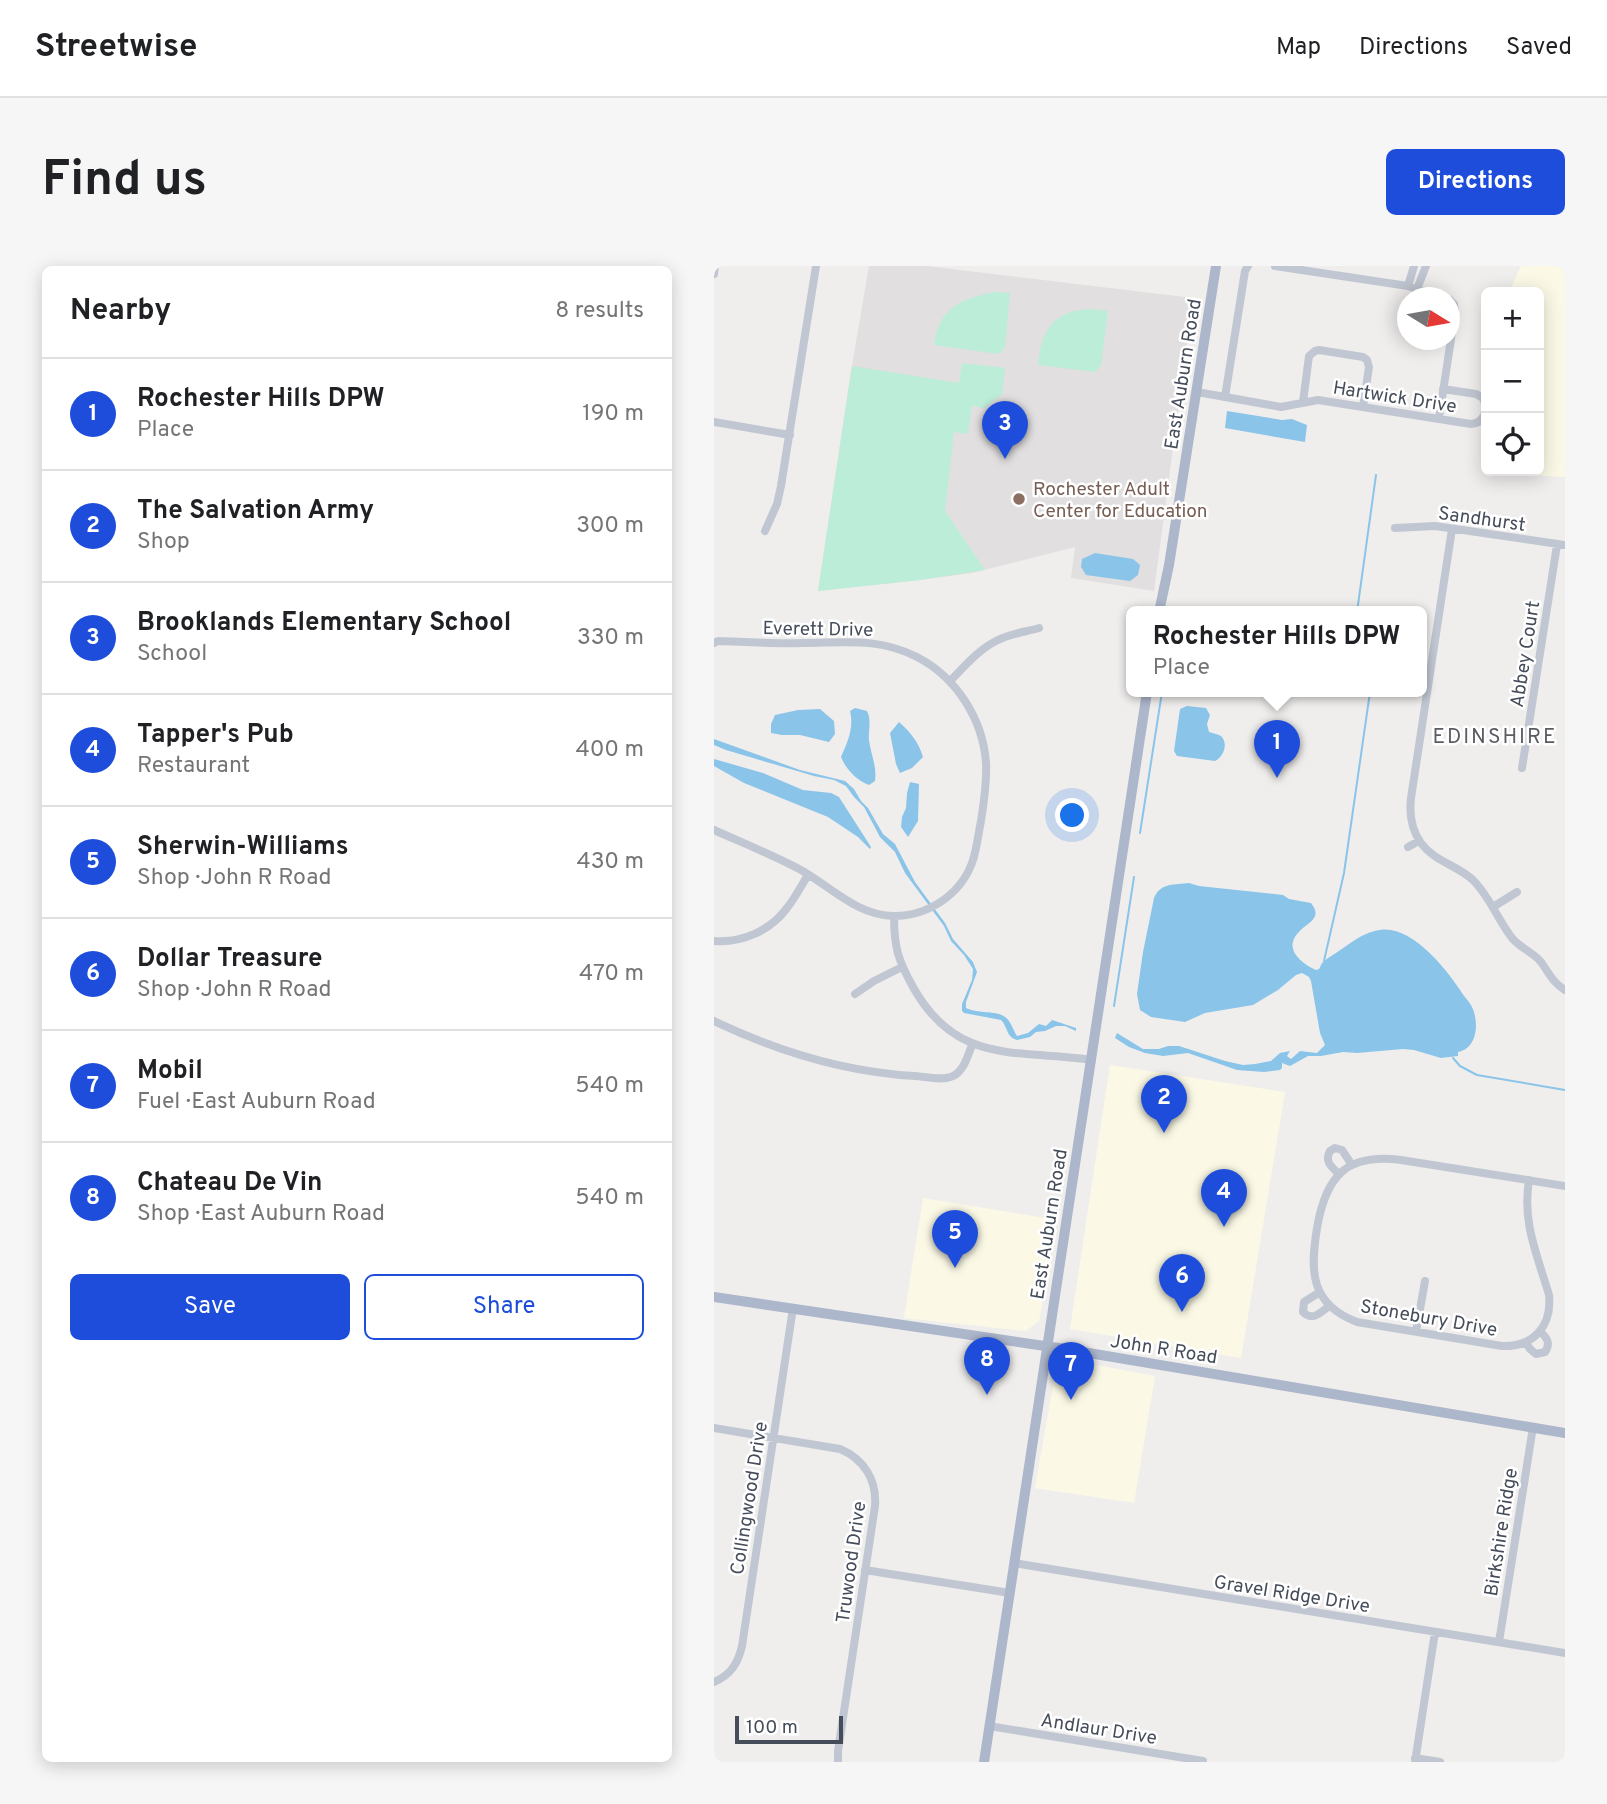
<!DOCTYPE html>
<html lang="en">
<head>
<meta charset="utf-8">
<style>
  :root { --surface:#fff; --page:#f6f6f6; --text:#202124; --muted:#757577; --line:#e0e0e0; --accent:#1d4dda }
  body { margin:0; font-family:Overpass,sans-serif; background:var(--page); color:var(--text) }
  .controls { position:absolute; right:21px; top:21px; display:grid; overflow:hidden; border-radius:10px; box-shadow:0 4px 18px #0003 }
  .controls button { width:63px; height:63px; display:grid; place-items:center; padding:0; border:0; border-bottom:2px solid var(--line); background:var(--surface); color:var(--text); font:35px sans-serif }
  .compass { position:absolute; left:683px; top:21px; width:63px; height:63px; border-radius:50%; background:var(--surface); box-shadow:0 4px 18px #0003; rotate:101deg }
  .scale { position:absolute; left:21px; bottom:18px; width:108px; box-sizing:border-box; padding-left:7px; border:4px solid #464d5a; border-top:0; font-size:19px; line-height:24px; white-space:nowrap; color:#464d5a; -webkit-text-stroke:5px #fff; paint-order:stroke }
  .you { position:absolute; left:359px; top:550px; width:24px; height:24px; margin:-18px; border:5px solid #fff; border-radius:50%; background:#1a73e8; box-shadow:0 0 0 10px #1a73e833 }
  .badge { display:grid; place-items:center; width:46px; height:46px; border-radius:50%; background:var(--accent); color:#fff; font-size:23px; font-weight:700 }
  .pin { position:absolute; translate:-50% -58px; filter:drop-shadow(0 2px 4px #0008) }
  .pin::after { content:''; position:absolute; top:37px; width:24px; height:21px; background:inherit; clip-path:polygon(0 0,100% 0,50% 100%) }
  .popup { position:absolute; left:412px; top:340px; width:301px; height:91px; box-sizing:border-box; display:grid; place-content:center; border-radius:10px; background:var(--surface); filter:drop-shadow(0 2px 5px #0005); font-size:23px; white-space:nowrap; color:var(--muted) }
  .popup b { font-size:26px; color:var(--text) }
  .popup::after { content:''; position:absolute; left:50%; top:100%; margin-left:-14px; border:14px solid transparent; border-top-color:var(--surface) }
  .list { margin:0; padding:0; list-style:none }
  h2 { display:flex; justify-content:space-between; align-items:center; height:91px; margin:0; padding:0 28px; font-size:30px }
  h2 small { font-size:23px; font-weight:400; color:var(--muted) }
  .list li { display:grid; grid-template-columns:46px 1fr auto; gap:21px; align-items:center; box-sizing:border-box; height:112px; padding:0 28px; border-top:2px solid var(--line) }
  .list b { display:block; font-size:26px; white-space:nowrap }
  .list p { margin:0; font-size:23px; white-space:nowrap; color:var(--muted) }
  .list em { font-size:23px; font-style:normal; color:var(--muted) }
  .actions { display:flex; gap:14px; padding:21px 28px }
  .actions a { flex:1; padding:16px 0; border:2px solid var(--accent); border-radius:10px; text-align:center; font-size:24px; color:var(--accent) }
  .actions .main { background:var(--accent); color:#fff }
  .icon { flex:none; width:38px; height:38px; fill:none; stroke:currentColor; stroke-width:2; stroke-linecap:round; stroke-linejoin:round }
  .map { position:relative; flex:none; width:851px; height:1496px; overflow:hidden; border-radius:10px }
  header { display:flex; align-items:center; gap:42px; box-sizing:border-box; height:98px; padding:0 35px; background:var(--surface); border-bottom:2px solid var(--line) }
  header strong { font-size:33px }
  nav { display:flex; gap:38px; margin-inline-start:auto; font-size:24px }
  .intro { display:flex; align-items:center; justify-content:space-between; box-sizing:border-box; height:168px; padding:0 42px }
  h1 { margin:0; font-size:49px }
  .button { padding:18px 32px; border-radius:10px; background:var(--accent); color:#fff; font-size:24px; font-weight:700 }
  main { display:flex; gap:42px; padding:0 42px }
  aside { flex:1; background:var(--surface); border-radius:10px; box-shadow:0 4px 18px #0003 }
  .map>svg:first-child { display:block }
  .commercial { fill:#fbf9e6 }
  .education { fill:#e1dfdf }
  .green { fill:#bcedd8 }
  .water { fill:#8ac4e9 }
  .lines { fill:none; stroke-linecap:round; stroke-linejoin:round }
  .stream { stroke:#8ac4e9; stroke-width:2 }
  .minor { stroke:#c1c7d2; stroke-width:8 }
  .major { stroke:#adb7cc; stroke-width:10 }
  .education-dot { fill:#8d6e63; stroke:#fff; stroke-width:2.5 }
  .labels { text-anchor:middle; stroke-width:5; stroke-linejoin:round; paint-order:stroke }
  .street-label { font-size:19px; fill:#464d5a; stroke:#fff }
  .education-label { font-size:19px; fill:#785e54; stroke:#fff; text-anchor:start }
  .neighbourhood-label { font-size:21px; letter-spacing:2px; fill:#5a5c62; stroke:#fff }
</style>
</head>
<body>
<header>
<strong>Streetwise</strong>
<nav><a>Map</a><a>Directions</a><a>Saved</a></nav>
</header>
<div class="intro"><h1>Find us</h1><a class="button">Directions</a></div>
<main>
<aside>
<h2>Nearby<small>8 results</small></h2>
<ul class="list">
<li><span class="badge">1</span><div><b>Rochester Hills DPW</b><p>Place</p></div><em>190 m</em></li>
<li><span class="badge">2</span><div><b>The Salvation Army</b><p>Shop</p></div><em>300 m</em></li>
<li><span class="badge">3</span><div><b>Brooklands Elementary School</b><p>School</p></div><em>330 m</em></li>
<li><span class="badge">4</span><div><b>Tapper's Pub</b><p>Restaurant</p></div><em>400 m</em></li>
<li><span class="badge">5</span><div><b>Sherwin-Williams</b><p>Shop · John R Road</p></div><em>430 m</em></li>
<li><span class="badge">6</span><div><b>Dollar Treasure</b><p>Shop · John R Road</p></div><em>470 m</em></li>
<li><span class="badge">7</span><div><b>Mobil</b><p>Fuel · East Auburn Road</p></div><em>540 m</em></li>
<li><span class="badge">8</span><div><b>Chateau De Vin</b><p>Shop · East Auburn Road</p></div><em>540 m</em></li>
</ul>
<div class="actions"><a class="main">Save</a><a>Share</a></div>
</aside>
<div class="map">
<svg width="851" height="1496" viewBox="0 0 851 1496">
  <rect width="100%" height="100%" fill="#f0eeed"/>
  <path class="commercial" d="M807 0H851V211L812 209 813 205H825V26H795Z
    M396 799 571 826 527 1092 356 1063Z
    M209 932 343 954 325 1055 312 1065 190 1052Z
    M344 1092 441 1110 420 1237 321 1222Z"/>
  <path class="education" d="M155 0H213L479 32 440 325 357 312 361 281 258 307 206 314 104 325 137 105Z"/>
  <path class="green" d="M281 26 296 27 291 81 285 88 220 79C225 41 247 33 281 26Z
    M377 43 394 45 387 99 381 106 324 99C327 64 340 44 377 43Z
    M248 97 291 102 288 128 271 142 258 140 254 168 240 166 231 245 271 304 206 314 104 325 138 100 245 117Z"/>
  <path class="water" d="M513 145 568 154 578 153 593 159 591 176 511 162Z
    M381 287 419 293 426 299 424 309 416 315 372 309 367 301 368 293Z
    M473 440 492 442 496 449 493 458 495 466C498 467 504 468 507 470 515 478 509 491 501 495L463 490 460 485 466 443Z
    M141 442 153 445C158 455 154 464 155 474 157 489 163 500 161 515L155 519C142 514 132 503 127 491 134 475 140 462 136 445Z
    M106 443 120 455 121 468 115 476 86 469H68L57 467V458L61 449 84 444Z
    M185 456C197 467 204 475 209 491L198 502 186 507 182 498 176 467Z
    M0 473 86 504 131 515 140 523 147 535 154 542 169 568 181 578 201 616 231 657 239 673 259 696 263 706 252 736V742C264 748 282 744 291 751 297 755 299 764 303 770L314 767 325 758 332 760 338 754 362 762V765L351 760H342L331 765 322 766 316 771 303 774C292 771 294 761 287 754L250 747 248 745V738L258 714 259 703 250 689 237 675 230 660 191 607 181 586 166 571 150 541 140 531 132 520 120 514 100 510 12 484 0 479Z
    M0 493 49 507 89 524 117 527 125 531 157 581 156 583 144 571 114 551 30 517 0 500Z
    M196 516 205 518 204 555 194 571 187 561 188 551 192 542 193 527Z
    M475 617 485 620 569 629 575 633 597 637C610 653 592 657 584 667 569 683 588 698 602 704L605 703 608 697 614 692C630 683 647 666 666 664 698 659 733 704 748 727 751 732 756 736 758 741 765 756 764 782 744 786V790L727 792 700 784 689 783 643 787 629 786 607 790H594L576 800 568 797V802L566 804 550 806 523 804 474 787 449 790 431 787 415 781 401 772 403 767 429 783H445L454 780H465L511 795 529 799 541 798 557 795 566 787 576 785 573 790 577 793 586 785 603 787 611 779 606 767 597 715 595 711 588 707 582 709 564 724 539 739 491 747 471 756 437 751 426 744 423 728 429 686 440 632C447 616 461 619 475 617Z"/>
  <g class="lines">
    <path class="stream" d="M643 346 662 209
      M426 567 448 426
      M610 695 630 607 656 426
      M400 740 420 611
      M739 792 746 800 763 809 851 824"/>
    <path class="minor" d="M561 0 694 20 729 32
      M0 8 1 0
      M694 20 700 0
      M703 23 712 0
      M483 126 567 141 604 134 757 158C771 157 774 143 769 132L762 128 729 123
      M511 131 531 5 534 0
      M589 136 595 90 601 85 605 84 649 91 653 94 655 101 649 141
      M725 152 741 47 740 38 736 34
      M0 156 76 169
      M681 262 721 260 851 279
      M738 263 697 532C695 549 697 563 707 577 721 596 743 599 759 614 776 631 784 654 798 672 806 682 819 686 827 696 835 707 839 717 851 724
      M51 265 63 238 67 220 102 0
      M0 377 4 375C32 376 60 378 89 377 130 377 164 371 203 391 242 411 269 453 272 497 273 517 270 536 267 555 264 569 263 583 258 597 246 629 214 650 180 650 144 650 117 621 87 604 59 589 29 577 0 564
      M236 415C250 401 264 384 282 375 295 368 311 366 325 362
      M808 502 843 279
      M694 581 705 575
      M779 641 803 626
      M180 650C180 681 184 694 199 721 243 800 303 783 378 794
      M0 675C28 677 56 665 73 642 81 632 87 620 94 609
      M141 728 160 715 188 701
      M0 755C65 786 130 806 201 810 213 811 229 815 239 810 250 805 254 789 258 779
      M625 908C618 901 610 896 616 885L621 882 628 884 638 899
      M815 914C808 957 823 988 835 1029 838 1060 820 1081 788 1080L643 1056C596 1038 596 1005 603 962 612 910 632 887 687 894L851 920
      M606 1026 590 1036 589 1046C599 1056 607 1046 615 1040
      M702 1066 711 1015
      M812 1077 816 1083 822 1088 831 1086C837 1077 833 1072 826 1065
      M0 1162 126 1183C150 1193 163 1214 161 1240L124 1485V1496
      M300 1297 851 1387
      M151 1304 296 1327
      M785 1376 819 1161
      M0 1416C17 1409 24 1397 28 1380L79 1042
      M275 1460 489 1495
      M701 1492 726 1496
      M701 1496 721 1366"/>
    <path class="major" d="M445 346 455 299 502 0
      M0 1031 351 1083 851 1167
      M270 1496C324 1139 379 783 433 426"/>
  </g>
  <circle class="education-dot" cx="305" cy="233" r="7"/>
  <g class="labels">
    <g class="street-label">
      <text transform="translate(468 108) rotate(-81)" y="7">East Auburn Road</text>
      <text transform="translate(681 130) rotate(9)" y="7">Hartwick Drive</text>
      <text transform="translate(768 252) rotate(8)" y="7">Sandhurst</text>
      <text transform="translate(104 362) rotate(1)" y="7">Everett Drive</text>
      <text transform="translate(810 388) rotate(-81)" y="7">Abbey Court</text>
      <text transform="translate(334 958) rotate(-81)" y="7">East Auburn Road</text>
      <text transform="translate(715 1051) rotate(10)" y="7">Stonebury Drive</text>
      <text transform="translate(450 1082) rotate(9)" y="7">John R Road</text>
      <text transform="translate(34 1232) rotate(-81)" y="7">Collingwood Drive</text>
      <text transform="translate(786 1266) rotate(-81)" y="7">Birkshire Ridge</text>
      <text transform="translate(136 1296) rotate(-82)" y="7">Truwood Drive</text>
      <text transform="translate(578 1327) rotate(9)" y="7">Gravel Ridge Drive</text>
      <text transform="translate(385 1462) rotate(9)" y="7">Andlaur Drive</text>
    </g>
    <g class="education-label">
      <text x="319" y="229">Rochester Adult<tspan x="319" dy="22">Center for Education</tspan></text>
    </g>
    <g class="neighbourhood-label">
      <text x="781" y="477">EDINSHIRE</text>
    </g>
  </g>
</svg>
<div class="controls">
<button>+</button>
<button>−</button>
<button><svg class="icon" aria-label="locate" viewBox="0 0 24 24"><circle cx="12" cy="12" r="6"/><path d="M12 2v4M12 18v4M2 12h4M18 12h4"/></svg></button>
</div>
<svg class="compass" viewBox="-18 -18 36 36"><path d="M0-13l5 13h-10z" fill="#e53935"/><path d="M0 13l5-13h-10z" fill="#757577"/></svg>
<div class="scale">100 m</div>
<div class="you"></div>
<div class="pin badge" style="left:563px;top:512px">1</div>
<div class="popup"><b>Rochester Hills DPW</b>Place</div>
<div class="pin badge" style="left:450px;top:867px">2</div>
<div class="pin badge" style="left:291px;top:193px">3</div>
<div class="pin badge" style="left:510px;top:961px">4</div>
<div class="pin badge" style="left:241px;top:1002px">5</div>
<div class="pin badge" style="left:468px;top:1046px">6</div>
<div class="pin badge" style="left:357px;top:1134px">7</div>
<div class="pin badge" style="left:273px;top:1129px">8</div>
</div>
</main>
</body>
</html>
